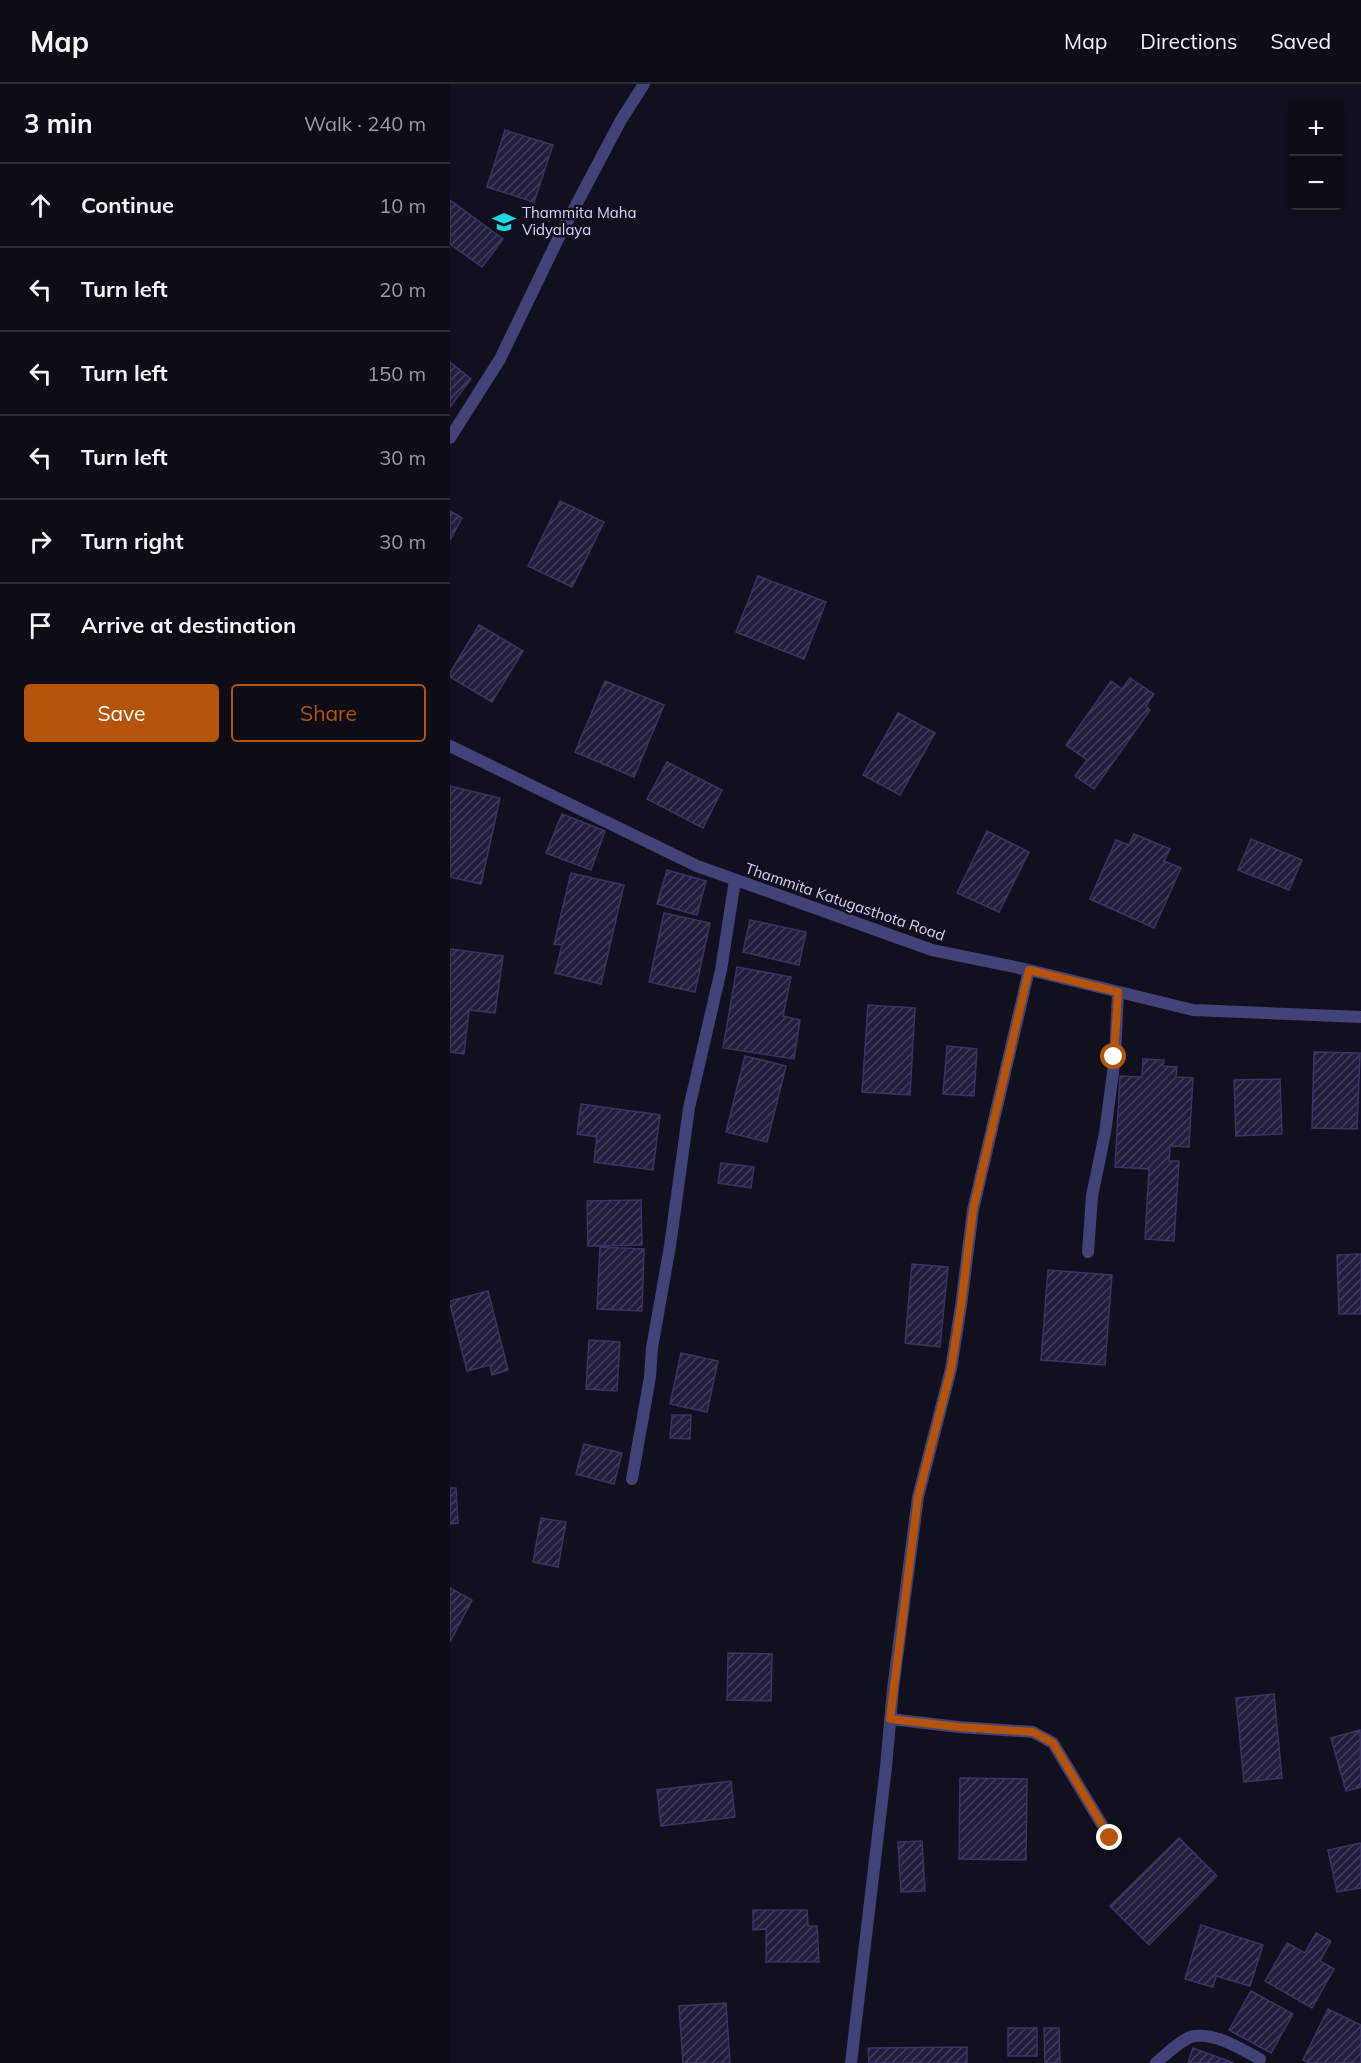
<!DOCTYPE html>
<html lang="en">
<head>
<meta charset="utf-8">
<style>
  :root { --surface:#0d0c17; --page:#1b1a24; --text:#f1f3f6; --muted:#9a9ba1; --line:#2d2c36; --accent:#b45309 }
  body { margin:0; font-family:Mulish,sans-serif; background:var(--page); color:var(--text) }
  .controls { position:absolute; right:18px; top:18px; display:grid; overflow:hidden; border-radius:6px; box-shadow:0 2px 4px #0004 }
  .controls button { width:54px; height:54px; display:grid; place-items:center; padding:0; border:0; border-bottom:2px solid var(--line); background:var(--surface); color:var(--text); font:30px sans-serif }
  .stop { position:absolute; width:18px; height:18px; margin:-14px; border:4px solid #b45309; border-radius:50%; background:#fff }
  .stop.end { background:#b45309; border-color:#fff; box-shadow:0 2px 6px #0008 }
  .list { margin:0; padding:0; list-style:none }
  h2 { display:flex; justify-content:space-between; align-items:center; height:78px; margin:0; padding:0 24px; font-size:26px }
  h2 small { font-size:20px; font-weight:400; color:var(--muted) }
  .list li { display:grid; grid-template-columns:39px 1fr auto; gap:18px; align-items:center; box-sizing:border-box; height:84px; padding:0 24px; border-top:2px solid var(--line) }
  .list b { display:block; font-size:22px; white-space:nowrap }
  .list em { font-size:20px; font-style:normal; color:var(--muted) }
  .actions { display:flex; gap:12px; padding:18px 24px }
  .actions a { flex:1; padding:14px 0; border:2px solid var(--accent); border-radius:6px; text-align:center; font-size:21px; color:var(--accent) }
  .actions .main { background:var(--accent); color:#fff }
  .icon { flex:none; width:33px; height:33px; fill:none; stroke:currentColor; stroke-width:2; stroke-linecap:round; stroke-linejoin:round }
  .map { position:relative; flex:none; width:911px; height:1979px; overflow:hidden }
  header { display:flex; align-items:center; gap:36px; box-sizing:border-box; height:84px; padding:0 30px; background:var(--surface); border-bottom:2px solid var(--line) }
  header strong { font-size:28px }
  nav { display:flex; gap:33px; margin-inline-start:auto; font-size:21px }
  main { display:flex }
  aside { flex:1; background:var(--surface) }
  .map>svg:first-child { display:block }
  .building { fill:url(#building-hatch); stroke:#3a3366; stroke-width:1.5 }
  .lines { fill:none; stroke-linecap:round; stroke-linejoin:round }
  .street { stroke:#414378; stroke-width:12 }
  .route { stroke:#b45309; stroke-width:8 }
  .labels { text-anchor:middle; stroke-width:5; stroke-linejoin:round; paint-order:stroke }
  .poi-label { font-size:15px; fill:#d5d4f9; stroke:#11101f; text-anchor:start }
  .street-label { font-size:15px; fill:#d5d4f9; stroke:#11101f }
</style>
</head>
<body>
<header>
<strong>Map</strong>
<nav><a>Map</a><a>Directions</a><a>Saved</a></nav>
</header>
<main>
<aside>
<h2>3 min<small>Walk · 240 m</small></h2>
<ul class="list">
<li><svg class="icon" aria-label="ahead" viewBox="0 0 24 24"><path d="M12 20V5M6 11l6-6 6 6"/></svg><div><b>Continue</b></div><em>10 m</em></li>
<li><svg class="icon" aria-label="left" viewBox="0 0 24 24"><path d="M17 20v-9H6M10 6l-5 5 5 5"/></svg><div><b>Turn left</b></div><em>20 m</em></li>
<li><svg class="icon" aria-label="left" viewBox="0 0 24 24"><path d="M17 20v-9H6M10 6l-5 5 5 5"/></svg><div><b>Turn left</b></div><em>150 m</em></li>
<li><svg class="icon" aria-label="left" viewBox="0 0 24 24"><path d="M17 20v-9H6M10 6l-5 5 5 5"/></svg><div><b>Turn left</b></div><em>30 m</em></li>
<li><svg class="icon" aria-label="right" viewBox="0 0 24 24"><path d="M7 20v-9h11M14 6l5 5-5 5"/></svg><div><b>Turn right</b></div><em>30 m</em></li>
<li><svg class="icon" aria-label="arrive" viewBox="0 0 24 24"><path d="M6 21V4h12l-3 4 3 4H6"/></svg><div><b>Arrive at destination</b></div></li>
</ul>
<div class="actions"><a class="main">Save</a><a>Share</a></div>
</aside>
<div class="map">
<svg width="911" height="1979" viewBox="0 0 911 1979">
  <defs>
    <pattern id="building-hatch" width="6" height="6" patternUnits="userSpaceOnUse" patternTransform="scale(1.5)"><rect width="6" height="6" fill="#221e3d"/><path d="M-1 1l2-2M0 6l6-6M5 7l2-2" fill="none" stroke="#413e5a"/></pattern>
  </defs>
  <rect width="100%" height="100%" fill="#11101f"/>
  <path class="building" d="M55 46 103 61 84 118 37 103Z
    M0 116 53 155 32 183 0 160Z
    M0 278 21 295 0 323Z
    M110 417 154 438 122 503 78 482Z
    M0 427 12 434 0 456Z
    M308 492 376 518 354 575 286 548Z
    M29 541 73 567 42 618 0 593V589Z
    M680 594 704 610 696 622 700 626 644 705 625 692 637 676 616 661 661 597 672 605Z
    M155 597 214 621 184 693 125 668Z
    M448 629 485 649 450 711 413 691Z
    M217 678 272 706 253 744 197 715Z
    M0 702 50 714 31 800 0 793Z
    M112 730 155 747 141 786 96 769Z
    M537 747 579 768 549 828 507 809Z
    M684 750 720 765 714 777 731 784 704 844 640 815 666 756 679 761Z
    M801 755 852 776 839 806 788 786Z
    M217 786 256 797 247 831 207 820Z
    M121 789 174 801 151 900 105 889 112 861 104 860Z
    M214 829 260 839 245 908 199 898Z
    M300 836 356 848 349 881 293 868Z
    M0 865 53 872 45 929 19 926 14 970 0 968Z
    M287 883 341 893 333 932 350 936 344 975 273 964Z
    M418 921 465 924 460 1011 412 1008Z
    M497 962 527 965 524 1012 493 1010Z
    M864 968 910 969 907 1045 862 1044Z
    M295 972 336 982 317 1058 276 1048Z
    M693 975 714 976 713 982 727 983 726 993 743 994 739 1063 720 1062 719 1077H729L724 1157 695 1155 699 1085 665 1083 670 992 692 993Z
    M830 995 832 1050 786 1052 784 996Z
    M131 1020 210 1031 203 1086 144 1078 147 1053 127 1050Z
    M271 1079 304 1083 301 1104 268 1099Z
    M191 1116 192 1161 138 1162 137 1117Z
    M150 1163 194 1165 192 1227 147 1225Z
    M911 1170V1230H889L887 1171Z
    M462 1180 498 1183 490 1263 455 1259Z
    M598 1186 662 1191 655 1281 591 1276Z
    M38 1207 58 1286 42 1291 40 1281 17 1287 0 1220V1217Z
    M139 1256 170 1258 167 1307 136 1305Z
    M231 1269 268 1277 257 1328 220 1320Z
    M222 1331H241L240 1355 220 1354Z
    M134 1360 172 1369 164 1400 126 1390Z
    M0 1404H6L8 1439 0 1440Z
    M91 1434 116 1438 108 1483 83 1478Z
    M0 1504 22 1516 0 1558Z
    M278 1569 322 1570 321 1617 277 1616Z
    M824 1610 832 1694 794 1698 786 1614Z
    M910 1646 911 1703 896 1707 881 1654Z
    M510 1694 577 1695 576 1776 509 1775Z
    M281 1697 285 1733 211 1742 207 1706Z
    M729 1754 767 1792 699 1861 660 1822Z
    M472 1757 475 1807 451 1808 448 1758Z
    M911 1759V1804L887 1808 878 1766Z
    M303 1826H357L358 1842H367L369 1878H316V1845L303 1846Z
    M751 1841 813 1861 800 1902 766 1892 763 1903 735 1895Z
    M866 1849 881 1857 870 1877 884 1885 862 1924 815 1897 837 1859 855 1869Z
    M801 1907 843 1930 821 1969 779 1946Z
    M276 1919 280 1979H233L229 1922Z
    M878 1925 911 1941V1979H859L853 1976Z
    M558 1944H587V1972H558Z
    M594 1944H609L610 1979H595Z
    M517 1963V1979H419L418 1964Z
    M743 1964 784 1979H738Z"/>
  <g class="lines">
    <path class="street" d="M0 354 50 275 108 155 171 36 194 0
      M0 662 247 782 482 866 579 886 743 926 911 933
      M638 1168 642 1112 655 1049 665 973 668 908
      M182 1395 200 1293 202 1264 220 1162 239 1024 271 886 285 796
      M440 1635 509 1643 583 1648 603 1659 660 1754
      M401 1979 436 1683 443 1605 468 1413 501 1285 511 1222 523 1126 579 886
      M706 1979C715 1971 733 1954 744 1952 767 1949 791 1965 810 1975"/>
  </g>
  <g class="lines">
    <path class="route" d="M660 1754 603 1659 583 1648 509 1643 440 1635 468 1413 501 1285 511 1222 523 1126 579 886 668 908 664 973"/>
  </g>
  <defs>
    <g id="school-bare" transform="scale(1.8)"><path d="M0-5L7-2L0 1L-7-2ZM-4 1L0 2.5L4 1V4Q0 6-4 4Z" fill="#1ed6db" stroke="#11101f" stroke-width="2.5" paint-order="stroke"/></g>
  </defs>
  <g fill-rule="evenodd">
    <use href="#school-bare" x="54" y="138"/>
  </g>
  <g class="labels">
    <g class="poi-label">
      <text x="72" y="134">Thammita Maha<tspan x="72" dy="17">Vidyalaya</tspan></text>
    </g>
    <g class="street-label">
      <text transform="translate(395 818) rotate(19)" y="5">Thammita Katugasthota Road</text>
    </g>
  </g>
</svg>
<div class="controls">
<button>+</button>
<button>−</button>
</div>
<div class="stop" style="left:664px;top:973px"></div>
<div class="stop end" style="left:660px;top:1754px"></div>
</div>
</main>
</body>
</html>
